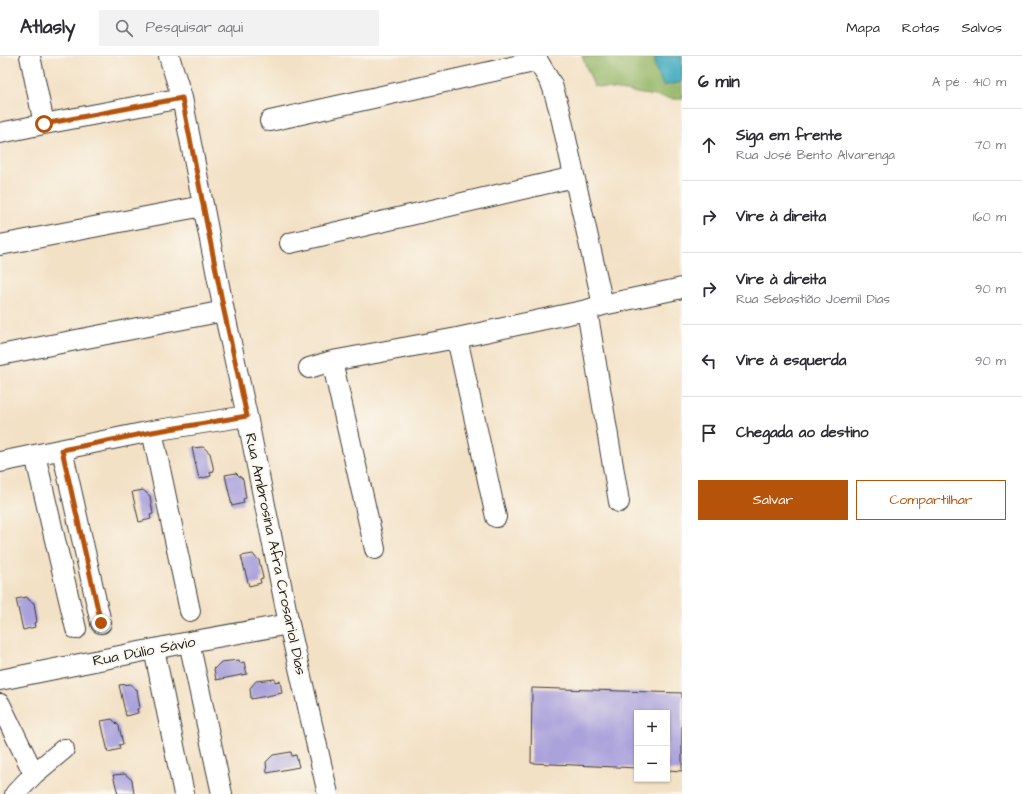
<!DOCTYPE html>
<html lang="pt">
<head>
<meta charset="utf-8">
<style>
  :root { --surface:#fff; --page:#f2f2f3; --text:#2b2b33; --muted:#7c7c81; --line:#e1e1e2; --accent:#b45309 }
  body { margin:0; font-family:"Architects Daughter",sans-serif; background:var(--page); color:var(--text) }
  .controls { position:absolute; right:12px; bottom:12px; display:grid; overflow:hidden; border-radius:0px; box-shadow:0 1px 3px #0004 }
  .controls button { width:36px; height:36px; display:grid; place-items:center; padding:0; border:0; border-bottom:1px solid var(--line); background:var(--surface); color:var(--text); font:20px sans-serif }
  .stop { position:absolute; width:12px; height:12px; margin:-9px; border:3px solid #b45309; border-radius:50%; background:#fff }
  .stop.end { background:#b45309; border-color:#fff; box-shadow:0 1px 4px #0008 }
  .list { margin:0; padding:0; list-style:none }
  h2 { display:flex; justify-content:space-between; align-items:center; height:52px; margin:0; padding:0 16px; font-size:17px }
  h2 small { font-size:13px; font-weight:400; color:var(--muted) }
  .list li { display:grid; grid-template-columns:26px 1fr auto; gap:12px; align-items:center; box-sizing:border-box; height:72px; padding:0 16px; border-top:1px solid var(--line) }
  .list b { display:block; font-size:15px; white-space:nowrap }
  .list p { margin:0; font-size:13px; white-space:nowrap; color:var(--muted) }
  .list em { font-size:13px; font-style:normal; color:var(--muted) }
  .actions { display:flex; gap:8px; padding:12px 16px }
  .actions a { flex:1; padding:9px 0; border:1px solid var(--accent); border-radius:0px; text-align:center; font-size:14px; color:var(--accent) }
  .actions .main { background:var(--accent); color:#fff }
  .icon { flex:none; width:22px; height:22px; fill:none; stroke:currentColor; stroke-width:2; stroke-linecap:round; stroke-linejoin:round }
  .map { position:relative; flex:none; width:682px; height:738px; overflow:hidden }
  header { display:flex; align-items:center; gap:24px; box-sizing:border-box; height:56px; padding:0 20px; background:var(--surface); border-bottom:1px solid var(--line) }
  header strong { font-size:19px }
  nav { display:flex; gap:22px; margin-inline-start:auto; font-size:14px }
  .search { width:280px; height:36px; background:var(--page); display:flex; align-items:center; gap:10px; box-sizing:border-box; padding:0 14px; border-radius:0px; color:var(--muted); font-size:15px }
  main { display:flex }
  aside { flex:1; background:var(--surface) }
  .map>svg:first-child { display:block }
  .forest { fill:#97b76b; stroke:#5a6a44 }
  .water { fill:#41abc0; stroke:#2e646e }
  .building { fill:#aaa2db }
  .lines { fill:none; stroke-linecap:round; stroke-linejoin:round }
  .minor-casing { stroke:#3c3a36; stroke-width:22 }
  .minor { stroke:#fff; stroke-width:20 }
  .route { stroke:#b45309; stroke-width:5 }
  .labels { text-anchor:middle; stroke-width:4; stroke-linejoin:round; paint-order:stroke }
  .street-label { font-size:15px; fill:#1c1c1c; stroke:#fbf7ec }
</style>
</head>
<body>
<header>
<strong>Atlasly</strong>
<div class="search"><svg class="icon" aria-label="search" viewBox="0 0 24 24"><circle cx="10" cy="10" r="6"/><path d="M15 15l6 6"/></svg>Pesquisar aqui</div>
<nav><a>Mapa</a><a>Rotas</a><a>Salvos</a></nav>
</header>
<main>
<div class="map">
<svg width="682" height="738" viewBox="0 0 682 738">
  <rect width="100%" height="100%" fill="#fbf7ec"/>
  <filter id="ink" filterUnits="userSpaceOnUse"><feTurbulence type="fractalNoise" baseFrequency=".025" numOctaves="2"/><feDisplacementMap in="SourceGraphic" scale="8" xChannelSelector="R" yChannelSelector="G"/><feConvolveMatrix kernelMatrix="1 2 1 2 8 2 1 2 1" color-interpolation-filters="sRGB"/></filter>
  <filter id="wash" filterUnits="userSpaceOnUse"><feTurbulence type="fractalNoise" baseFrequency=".012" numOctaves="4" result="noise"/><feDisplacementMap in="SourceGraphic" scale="16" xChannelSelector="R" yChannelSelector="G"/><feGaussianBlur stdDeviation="0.9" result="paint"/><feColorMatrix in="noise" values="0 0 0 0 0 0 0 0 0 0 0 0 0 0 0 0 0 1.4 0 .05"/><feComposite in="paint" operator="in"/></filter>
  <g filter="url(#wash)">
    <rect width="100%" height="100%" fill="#f3e1c6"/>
    <path class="forest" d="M582 0H682V43H673L594 30Z"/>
    <path class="water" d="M655 0H682V26L663 30 655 10Z"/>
    <g id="blocks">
      <path class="building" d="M203 391 210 397 214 415 210 416 211 420 199 423 192 392Z
        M236 417 239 420 243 423 246 442 243 443 244 447 232 450 225 419Z
        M143 434 150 440 153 458 150 459 151 463 139 466 132 436Z
        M253 498 255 501 259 504 263 522 260 523 261 527 249 530 241 500Z
        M27 541 29 544 34 547 37 566 34 567 35 571 23 574 16 543Z
        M239 604 240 607 244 606 247 618 216 624 214 613 221 606Z
        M275 623V626L280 625 282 637 251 643 250 632 256 625Z
        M130 628 137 634 140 652 137 653 138 657 126 660 119 629Z
        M532 632 682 637V715L667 714V657H637V712L531 707Z
        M112 663 119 670 123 688 119 689 120 693 108 696 101 665Z
        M291 696 292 700 296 699 299 711 267 717 266 706 273 699Z
        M125 718 132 724 134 738H118L113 719Z"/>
    </g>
  </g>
  <g filter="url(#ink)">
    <use href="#blocks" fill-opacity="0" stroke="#3c3a36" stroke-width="1"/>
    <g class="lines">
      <g class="minor-casing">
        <path id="minor" d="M30 0 44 68
          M169 0 182 42 224 255 247 360 289 568 328 738
          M535 0 552 29 560 56 603 249
          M270 65 538 5
          M0 77 44 68 182 42
          M290 187 574 121
          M0 189 203 150
          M587 254 619 446
          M457 282 496 461
          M0 299 224 255
          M332 305 375 493
          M309 312 332 305 457 282 587 254 603 249 682 232
          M152 375 190 555
          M62 394 101 567
          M35 399 76 573
          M0 406 152 375 247 360
          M189 586 222 738
          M154 593 184 738
          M0 624 189 586 289 568
          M0 648 34 718
          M15 738 34 718 64 693"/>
      </g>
      <use href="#minor" class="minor"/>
    </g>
  </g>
  <g class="lines" filter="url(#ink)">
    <path class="route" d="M44 68 182 42 224 255 247 360 152 376 62 394 101 567"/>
  </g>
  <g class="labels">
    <g class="street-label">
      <text transform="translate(276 498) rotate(78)" y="5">Rua Ambrosina Afra Crosariol Dias</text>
      <text transform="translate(144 595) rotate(-11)" y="5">Rua Dúlio Sávio</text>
    </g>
  </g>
</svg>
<div class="controls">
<button>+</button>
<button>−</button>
</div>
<div class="stop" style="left:44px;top:68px"></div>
<div class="stop end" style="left:101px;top:567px"></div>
</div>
<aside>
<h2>6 min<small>A pé · 410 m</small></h2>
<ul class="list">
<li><svg class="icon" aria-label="ahead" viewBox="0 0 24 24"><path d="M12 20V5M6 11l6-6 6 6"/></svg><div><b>Siga em frente</b><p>Rua José Bento Alvarenga</p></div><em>70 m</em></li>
<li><svg class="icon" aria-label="right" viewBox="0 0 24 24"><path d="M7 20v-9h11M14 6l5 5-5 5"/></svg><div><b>Vire à direita</b></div><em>160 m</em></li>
<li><svg class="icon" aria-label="right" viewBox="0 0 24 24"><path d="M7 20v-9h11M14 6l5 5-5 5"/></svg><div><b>Vire à direita</b><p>Rua Sebastião Joemil Dias</p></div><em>90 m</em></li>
<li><svg class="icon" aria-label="left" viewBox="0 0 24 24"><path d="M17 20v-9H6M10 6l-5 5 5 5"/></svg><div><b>Vire à esquerda</b></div><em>90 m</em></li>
<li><svg class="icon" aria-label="arrive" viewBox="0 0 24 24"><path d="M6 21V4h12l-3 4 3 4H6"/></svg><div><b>Chegada ao destino</b></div></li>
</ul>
<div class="actions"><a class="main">Salvar</a><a>Compartilhar</a></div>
</aside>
</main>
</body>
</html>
